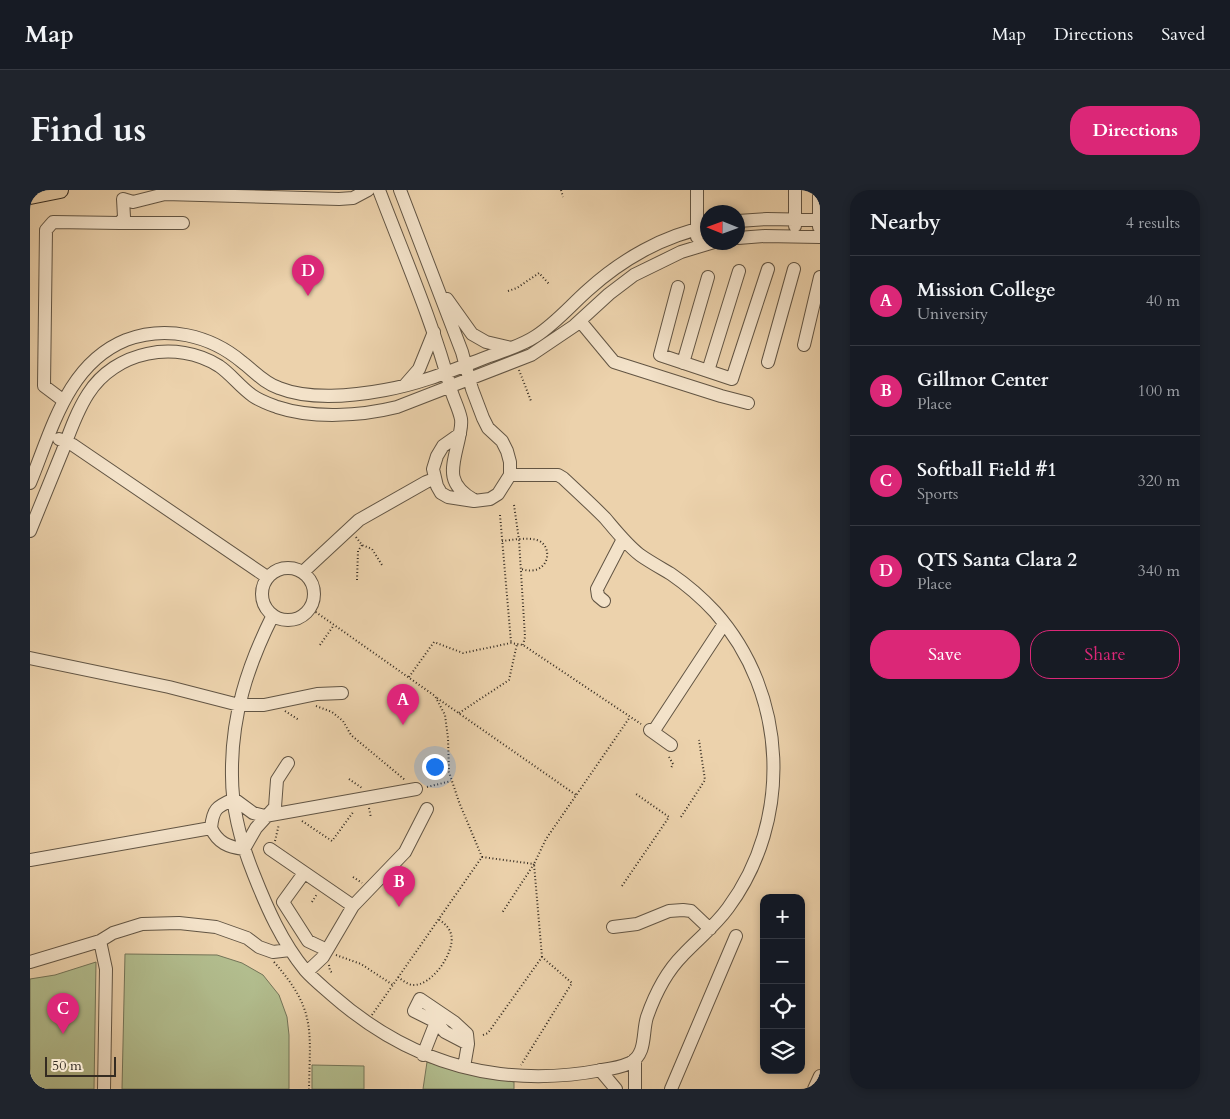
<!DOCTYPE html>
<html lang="en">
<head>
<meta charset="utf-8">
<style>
  :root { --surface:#171b24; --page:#20242c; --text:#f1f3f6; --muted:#9ea1a6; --line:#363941; --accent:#db2777 }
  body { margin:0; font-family:Cardo,serif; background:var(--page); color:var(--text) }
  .controls { position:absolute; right:15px; bottom:15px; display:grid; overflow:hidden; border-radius:10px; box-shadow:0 2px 8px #0003 }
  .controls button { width:45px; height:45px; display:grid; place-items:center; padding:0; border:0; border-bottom:1px solid var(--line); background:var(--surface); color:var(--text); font:25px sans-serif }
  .compass { position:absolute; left:670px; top:15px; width:45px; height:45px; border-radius:50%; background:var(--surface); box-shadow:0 2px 8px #0003; rotate:271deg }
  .scale { position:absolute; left:15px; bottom:12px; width:71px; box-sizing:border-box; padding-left:5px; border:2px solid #342b21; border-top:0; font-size:14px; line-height:18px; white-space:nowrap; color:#342b21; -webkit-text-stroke:4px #f3e2c9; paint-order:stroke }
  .you { position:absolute; left:404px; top:576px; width:18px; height:18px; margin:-12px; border:4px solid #fff; border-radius:50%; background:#1a73e8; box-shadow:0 0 0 8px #1a73e833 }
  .badge { display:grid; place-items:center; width:32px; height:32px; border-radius:50%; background:var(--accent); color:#fff; font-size:16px; font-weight:700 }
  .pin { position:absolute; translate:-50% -41px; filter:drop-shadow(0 1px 2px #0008) }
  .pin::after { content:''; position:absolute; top:26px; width:18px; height:15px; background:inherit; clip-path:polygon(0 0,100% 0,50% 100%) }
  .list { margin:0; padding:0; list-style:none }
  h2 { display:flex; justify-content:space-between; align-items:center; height:65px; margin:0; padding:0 20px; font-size:21px }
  h2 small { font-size:16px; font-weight:400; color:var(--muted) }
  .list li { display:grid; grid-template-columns:32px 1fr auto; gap:15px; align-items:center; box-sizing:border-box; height:90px; padding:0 20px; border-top:1px solid var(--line) }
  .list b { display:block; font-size:19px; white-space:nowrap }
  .list p { margin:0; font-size:16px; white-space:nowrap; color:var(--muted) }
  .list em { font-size:16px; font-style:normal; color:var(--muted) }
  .actions { display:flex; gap:10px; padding:15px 20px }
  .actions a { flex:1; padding:11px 0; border:1px solid var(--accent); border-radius:20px; text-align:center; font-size:18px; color:var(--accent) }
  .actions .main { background:var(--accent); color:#fff }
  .icon { flex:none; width:28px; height:28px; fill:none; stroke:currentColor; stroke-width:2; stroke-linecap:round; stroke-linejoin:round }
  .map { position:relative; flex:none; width:790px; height:899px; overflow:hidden; border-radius:20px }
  header { display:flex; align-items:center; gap:30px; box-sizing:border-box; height:70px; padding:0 25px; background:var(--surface); border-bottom:1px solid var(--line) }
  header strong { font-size:24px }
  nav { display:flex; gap:28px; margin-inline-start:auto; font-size:18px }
  .intro { display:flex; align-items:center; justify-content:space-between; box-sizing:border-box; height:120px; padding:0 30px }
  h1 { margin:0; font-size:35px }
  .button { padding:12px 22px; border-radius:20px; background:var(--accent); color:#fff; font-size:18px; font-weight:700 }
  main { display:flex; gap:30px; padding:0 30px }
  aside { flex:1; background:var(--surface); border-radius:20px; box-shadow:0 2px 8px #0003 }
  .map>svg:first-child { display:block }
  .green { fill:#b2bd8e; stroke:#737458 }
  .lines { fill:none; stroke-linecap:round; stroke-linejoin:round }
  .minor-casing { stroke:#625544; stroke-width:14 }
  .major-casing { stroke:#342b21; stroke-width:18 }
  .path { stroke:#342b21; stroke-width:2; stroke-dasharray:1 2.5; stroke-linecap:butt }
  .minor { stroke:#f3e2c9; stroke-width:12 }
  .major { stroke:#ecd2ac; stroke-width:16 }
</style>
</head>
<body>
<header>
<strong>Map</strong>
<nav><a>Map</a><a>Directions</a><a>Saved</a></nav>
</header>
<div class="intro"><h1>Find us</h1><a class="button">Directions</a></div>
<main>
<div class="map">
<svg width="790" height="899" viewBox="0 0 790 899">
  <rect width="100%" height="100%" fill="#ecd2ac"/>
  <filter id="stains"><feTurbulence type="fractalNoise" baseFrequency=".004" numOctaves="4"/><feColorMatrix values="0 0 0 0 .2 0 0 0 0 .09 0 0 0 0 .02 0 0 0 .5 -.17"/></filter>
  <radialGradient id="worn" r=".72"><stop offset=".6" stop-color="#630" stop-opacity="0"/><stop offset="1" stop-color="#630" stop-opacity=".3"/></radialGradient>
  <path class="green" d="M95 764 187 765 212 773 233 785 249 805 257 827 259 845V899H92Z
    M66 772 64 899H0V789L25 785Z
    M397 872 441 884 484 892V899H393Z
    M282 875 334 876V899H282Z"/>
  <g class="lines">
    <g class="minor-casing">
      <path id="minor" d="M349 0C374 66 403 132 421 200 424 210 429 219 431 229 432 236 430 241 429 248 423 276 414 293 444 310
        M370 0 432 162 442 199 453 228 458 238 472 251 477 261 480 272V285L468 304 460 309 444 311 418 307 411 303 407 296 403 279 407 266 413 256 430 244
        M667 0V47
        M789 0V37
        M708 31 737 29 790 30
        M90 33H153
        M765 36V0
        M708 48 735 46 790 47
        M648 97 630 165 702 189 738 79
        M417 109 442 144 456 152 481 158
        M550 131 584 172 691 206 718 213
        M774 155 790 87
        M738 172 764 79
        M653 173 678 87
        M678 181 709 81
        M375 195 389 179 404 142
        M34 211 14 196 16 40 23 32 90 33 94 27 93 9 103 12 135 4 309 9 323 8 338 0
        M29 249 43 255 237 387
        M0 293C22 240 37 174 96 150 136 135 180 145 212 172 224 181 234 193 249 198 279 210 323 206 355 200 390 194 423 180 457 167 473 161 491 156 506 146 526 133 541 115 558 100 591 70 634 45 678 37
        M0 341C11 314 22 287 33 260 40 241 47 221 58 204 85 161 146 149 189 176 201 184 210 197 223 206 230 211 239 214 247 217 283 229 331 226 367 217L501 165 544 136 579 104 604 85 651 62 684 52
        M232 404a26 26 0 1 1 52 0a26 26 0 1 1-52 0Z
        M273 382 329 330 396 292 404 289
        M574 411 568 406 567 399 593 349
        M243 425C217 477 201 527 202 586 202 620 211 653 224 685 237 718 252 752 275 780 283 789 293 797 302 805 351 848 405 876 470 884 506 888 536 887 572 880 580 879 591 877 600 873 617 864 612 843 617 827 625 804 636 782 653 765 668 749 685 736 698 718 763 630 758 504 685 422 672 408 657 395 641 384 631 378 620 372 610 365 597 355 586 341 575 328 561 314 547 301 533 288L528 285H480
        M0 468 139 497 209 515H234L287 504 312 503
        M620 540 641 555
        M623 542 694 434
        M258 573 247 590 245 617 226 638 214 659C198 657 188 653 181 638 183 619 186 617 204 609L223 623 235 626 386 599
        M240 659 323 716
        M0 670 181 638
        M274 683 253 712 278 751 297 760
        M583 737 607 734 639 721 653 720 661 721 680 739
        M70 751 76 779 74 899
        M0 772 70 751 83 743 112 734 149 733 186 737 217 748 229 757 243 762 260 760
        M277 782 293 767 323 716 375 662 397 619
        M406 832 415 842 438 854
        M393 865 406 832 384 821 390 809 424 832 437 844 438 854 434 877
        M605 869V899
        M570 880 586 899
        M641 899 706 746
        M784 899 790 886"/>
    </g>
    <g class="major-casing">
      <path id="major" d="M0 6 30 0"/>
    </g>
    <path class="path" d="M531 0 533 7
      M478 101 487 98 509 83 519 94
      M489 180 501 211
      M484 315 489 350 495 447 493 455
      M470 325 481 452
      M326 347 332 355 342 359 352 375
      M472 351C482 350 497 347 507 350 525 356 519 388 491 379
      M327 390 328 361 332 355
      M280 418 405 506 415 525 418 548 419 582 429 612 452 667
      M290 455 304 435
      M379 487 404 452 433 463 481 453 493 455 611 534
      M407 508 546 605
      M286 516 302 522 313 531 321 545 375 590
      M255 521 269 530
      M429 523 479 490 487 454
      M639 567 643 574 641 578
      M319 589 332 598
      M397 597 421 591
      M339 618 341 628
      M651 627 675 590 669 550
      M272 631 302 651 324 621
      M245 651 249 634
      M452 667 504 674 472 723
      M323 687 332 693
      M592 696 639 627 606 604
      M282 712 287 704
      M306 765 331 774 363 795
      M512 767 504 674 516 649 600 527
      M244 772C286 820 280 839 279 899
      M299 775 300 781 303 783
      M368 787C372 790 377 794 382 795 402 797 426 761 421 744 419 737 414 733 408 729
      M342 825 452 667
      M453 845 458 843 512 767 542 793 491 875"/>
    <use href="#minor" class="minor"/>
    <use href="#major" class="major"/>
  </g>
  <rect width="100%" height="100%" filter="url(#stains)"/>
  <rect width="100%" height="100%" fill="url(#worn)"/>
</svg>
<div class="controls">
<button>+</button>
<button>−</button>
<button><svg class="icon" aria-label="locate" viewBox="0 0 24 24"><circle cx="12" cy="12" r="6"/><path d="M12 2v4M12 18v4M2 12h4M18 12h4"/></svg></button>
<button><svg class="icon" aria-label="layers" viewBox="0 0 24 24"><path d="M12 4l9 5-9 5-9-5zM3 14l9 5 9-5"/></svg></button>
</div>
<svg class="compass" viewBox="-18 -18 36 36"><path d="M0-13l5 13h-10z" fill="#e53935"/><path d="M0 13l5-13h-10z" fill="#9ea1a6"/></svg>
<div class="scale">50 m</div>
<div class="you"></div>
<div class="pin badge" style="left:373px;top:535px">A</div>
<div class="pin badge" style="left:369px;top:717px">B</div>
<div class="pin badge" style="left:33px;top:844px">C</div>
<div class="pin badge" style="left:278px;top:106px">D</div>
</div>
<aside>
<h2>Nearby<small>4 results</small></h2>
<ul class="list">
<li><span class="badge">A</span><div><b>Mission College</b><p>University</p></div><em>40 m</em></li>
<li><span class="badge">B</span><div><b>Gillmor Center</b><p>Place</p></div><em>100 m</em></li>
<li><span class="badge">C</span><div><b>Softball Field #1</b><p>Sports</p></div><em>320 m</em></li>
<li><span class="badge">D</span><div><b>QTS Santa Clara 2</b><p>Place</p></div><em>340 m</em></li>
</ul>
<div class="actions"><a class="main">Save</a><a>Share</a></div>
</aside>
</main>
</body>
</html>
